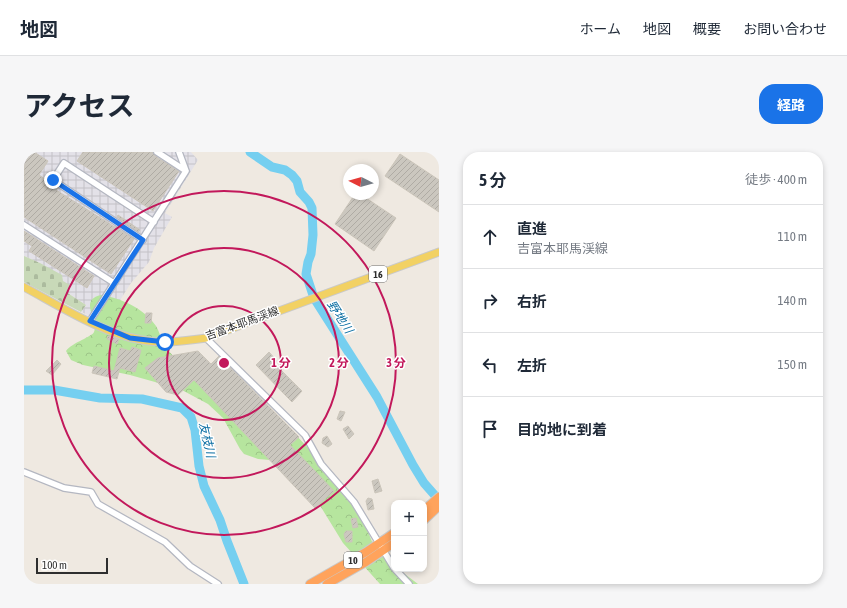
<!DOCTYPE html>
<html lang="ja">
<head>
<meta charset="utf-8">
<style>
  :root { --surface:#fff; --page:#f6f6f7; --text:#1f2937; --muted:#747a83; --line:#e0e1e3; --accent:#1a73e8 }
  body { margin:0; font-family:"Asap Condensed","Noto Sans JP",sans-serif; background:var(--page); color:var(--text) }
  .controls { position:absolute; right:12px; bottom:12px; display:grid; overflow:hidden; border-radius:8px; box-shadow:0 2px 6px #0003 }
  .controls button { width:36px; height:36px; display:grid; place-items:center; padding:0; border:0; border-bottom:1px solid var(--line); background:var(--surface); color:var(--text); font:20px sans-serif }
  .compass { position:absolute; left:319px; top:12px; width:36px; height:36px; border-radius:50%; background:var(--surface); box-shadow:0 2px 6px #0003; rotate:276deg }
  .scale { position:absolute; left:12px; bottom:10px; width:72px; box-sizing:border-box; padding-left:4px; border:2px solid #2e2e2e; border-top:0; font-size:11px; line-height:14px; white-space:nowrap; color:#2e2e2e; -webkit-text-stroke:3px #fff; paint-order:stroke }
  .stop { position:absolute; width:12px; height:12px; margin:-9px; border:3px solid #1a73e8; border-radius:50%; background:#fff }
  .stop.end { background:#1a73e8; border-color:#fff; box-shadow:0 1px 4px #0008 }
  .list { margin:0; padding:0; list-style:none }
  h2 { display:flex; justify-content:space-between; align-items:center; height:52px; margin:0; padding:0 16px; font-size:17px }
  h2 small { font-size:13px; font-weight:400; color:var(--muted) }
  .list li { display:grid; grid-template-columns:26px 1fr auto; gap:12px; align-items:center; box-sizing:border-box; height:64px; padding:0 16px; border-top:1px solid var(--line) }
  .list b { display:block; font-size:15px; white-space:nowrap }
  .list p { margin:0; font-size:13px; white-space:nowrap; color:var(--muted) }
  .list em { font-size:13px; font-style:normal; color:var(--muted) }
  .icon { flex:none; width:22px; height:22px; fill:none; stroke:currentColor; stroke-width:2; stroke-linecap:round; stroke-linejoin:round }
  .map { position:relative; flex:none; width:415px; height:432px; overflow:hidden; border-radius:16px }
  header { display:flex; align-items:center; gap:24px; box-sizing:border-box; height:56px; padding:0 20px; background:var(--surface); border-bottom:1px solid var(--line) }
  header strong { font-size:19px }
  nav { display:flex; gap:22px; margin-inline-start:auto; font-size:14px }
  .intro { display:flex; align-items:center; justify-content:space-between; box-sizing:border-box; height:96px; padding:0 24px }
  h1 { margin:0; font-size:28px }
  .button { padding:10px 18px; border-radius:16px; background:var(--accent); color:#fff; font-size:14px; font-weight:700 }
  main { display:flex; gap:24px; padding:0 24px }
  aside { flex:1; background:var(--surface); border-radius:16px; box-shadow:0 2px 6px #0003 }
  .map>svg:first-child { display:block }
  .industrial { fill:url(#industrial-grid) }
  .forest { fill:url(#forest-crowns) }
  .cemetery { fill:url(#cemetery-stones) }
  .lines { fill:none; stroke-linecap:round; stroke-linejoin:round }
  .river { stroke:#75cff0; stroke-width:9 }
  .building { fill:url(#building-hatch); stroke:#cbc5ba }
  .minor-casing { stroke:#b4b7c1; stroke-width:8 }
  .major-casing { stroke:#c9c9c9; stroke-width:9 }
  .highway-casing { stroke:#c9c9c9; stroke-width:10 }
  .minor { stroke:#fff; stroke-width:5.5 }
  .major { stroke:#f2d163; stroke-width:7 }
  .highway { stroke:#ffa35c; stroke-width:8 }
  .route { stroke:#1a73e8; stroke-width:5 }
  .ring { fill:none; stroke:#c2185b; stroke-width:2 }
  .labels { text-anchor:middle; stroke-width:3; stroke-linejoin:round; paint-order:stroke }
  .shield { fill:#fff; stroke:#6d6d6d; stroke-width:1 }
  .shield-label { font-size:10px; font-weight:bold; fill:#2e2e2e }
  .street-label { font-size:11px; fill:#2e2e2e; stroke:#fff }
  .water-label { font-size:12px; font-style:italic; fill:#0d6fa3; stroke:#fff }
  .centre { fill:#c2185b; stroke:#fff; stroke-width:2 }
  .ring-label { font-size:12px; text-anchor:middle; font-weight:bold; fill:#c2185b; stroke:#fff; stroke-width:3; stroke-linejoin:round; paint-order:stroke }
</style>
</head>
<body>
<header>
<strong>地図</strong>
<nav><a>ホーム</a><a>地図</a><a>概要</a><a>お問い合わせ</a></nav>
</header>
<div class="intro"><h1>アクセス</h1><a class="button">経路</a></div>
<main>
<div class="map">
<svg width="415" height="432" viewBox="0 0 415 432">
  <defs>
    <pattern id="industrial-grid" width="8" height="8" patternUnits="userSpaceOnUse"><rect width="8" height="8" fill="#e3e1e8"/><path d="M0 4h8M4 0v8" fill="none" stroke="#c3c1c7"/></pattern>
    <pattern id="forest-crowns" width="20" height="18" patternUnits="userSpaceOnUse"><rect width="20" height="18" fill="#b6e59e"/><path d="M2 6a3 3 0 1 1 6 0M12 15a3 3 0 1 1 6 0" fill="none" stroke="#9dc588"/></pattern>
    <pattern id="cemetery-stones" width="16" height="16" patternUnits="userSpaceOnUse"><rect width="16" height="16" fill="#c8d9b8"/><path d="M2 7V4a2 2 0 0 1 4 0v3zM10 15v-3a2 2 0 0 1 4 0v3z" fill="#acbb9e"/></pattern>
    <pattern id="building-hatch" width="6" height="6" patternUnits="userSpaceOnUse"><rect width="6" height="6" fill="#cbc7bf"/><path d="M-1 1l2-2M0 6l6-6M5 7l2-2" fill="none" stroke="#afaba4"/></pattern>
  </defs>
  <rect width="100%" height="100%" fill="#efe9e1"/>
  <path class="industrial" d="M0 0H167L174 8 141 61 148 65 130 96 125 110 107 131 91 156 76 168 57 160 62 153 42 140 39 129 16 111 0 104Z"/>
  <path class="forest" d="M77 143C97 146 121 157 132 174 135 179 137 186 139 191 142 197 147 201 151 206L256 266 299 312 338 365 351 397 361 407 394 432H356L319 391 292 347 246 308 234 307 220 302 216 297 199 266 184 252 156 237 106 223 59 213 47 208 42 199C49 190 68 185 70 180 75 168 54 148 77 143Z"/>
  <path class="cemetery" d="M0 104 16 111 38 123 39 129 46 133 42 140 62 153 57 160 0 130Z"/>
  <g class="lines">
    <path class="river" d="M226 0 248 15 261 18 268 23 273 29 276 40 285 50 288 56 289 83 287 102 284 110 282 122 290 146 353 245 389 313 400 331 415 348
      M0 238H30L76 246 118 247 158 256 167 265 171 278 175 314 180 334 196 368 203 389 220 432"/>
  </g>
  <path class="building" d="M0 0H10L24 9 15 23 34 36 32 38 110 87 87 122 0 65Z
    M59 0H129L131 4 155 19 129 59 53 9Z
    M376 2 415 28V60L361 24Z
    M331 42H336L372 66 350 99 311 72Z
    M94 63 116 78 114 80 93 65Z
    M0 79 70 124 63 136 5 99 8 94 0 89Z
    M122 161H128L127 171H121Z
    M84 184 95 187 93 192 83 187Z
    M108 195 117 198 111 220 96 216 93 227 68 221 70 214 90 219 96 196 106 199Z
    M174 199 187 212 195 204 275 285 266 293 310 339 291 356 170 228 154 243 142 240 121 216 134 206Z
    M245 200 253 209 251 212 278 239 268 250 232 213Z
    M33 208 37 212 28 223 22 219Z
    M316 259 321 260 317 269 313 267Z
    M324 274 330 282 325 287 319 277Z
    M303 284 308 292 304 295 298 291 299 286Z
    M354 327 358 339 351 341 348 329Z
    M344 346 348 347 350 357 344 358 342 349Z
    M332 366 334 375 329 376 327 367Z
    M322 379H328V390H322L320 382Z"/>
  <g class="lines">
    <g class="minor-casing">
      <path id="minor" d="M133 0 162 19
        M0 73 90 131
        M119 88 29 28 40 11 130 70
        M66 169 162 19 155 0
        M182 186 281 283 297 312 330 350 370 416
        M0 320 40 336 67 340 74 352 141 390 166 414 194 432
        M371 417 385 432"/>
    </g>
    <g class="major-casing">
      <path id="major" d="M0 135C34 153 79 182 118 188 139 192 160 189 182 186L415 100"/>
    </g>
    <g class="highway-casing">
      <path id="highway" d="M400 358 415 345
        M400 368 415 354
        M286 432 342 400 370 381
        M303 432 342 410 370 391"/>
    </g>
    <use href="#minor" class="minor"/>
    <use href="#major" class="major"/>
    <use href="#highway" class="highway"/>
  </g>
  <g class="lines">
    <path class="route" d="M29 28 119 88 66 169 106 186 141 190"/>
  </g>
  <g class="ring">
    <circle cx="200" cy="211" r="57"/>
    <circle cx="200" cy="211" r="115"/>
    <circle cx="200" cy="211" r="172"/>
  </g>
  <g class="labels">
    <g class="shield">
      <rect x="345" y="114" width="18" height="16" rx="3"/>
      <rect x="320" y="400" width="18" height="16" rx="3"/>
    </g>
    <g class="shield-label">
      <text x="354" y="126">16</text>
      <text x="329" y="412">10</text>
    </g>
    <g class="street-label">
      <text transform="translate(218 171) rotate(-20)" y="4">吉富本耶馬渓線</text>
    </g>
    <g class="water-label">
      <text transform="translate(316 165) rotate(57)" y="4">野地川</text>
      <text transform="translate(183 288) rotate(77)" y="4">友枝川</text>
    </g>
  </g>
  <circle cx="200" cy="211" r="6" class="centre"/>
  <g class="ring-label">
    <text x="257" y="215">1 分</text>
    <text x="315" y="215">2 分</text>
    <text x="372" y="215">3 分</text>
  </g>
</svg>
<div class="controls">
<button>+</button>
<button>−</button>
</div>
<svg class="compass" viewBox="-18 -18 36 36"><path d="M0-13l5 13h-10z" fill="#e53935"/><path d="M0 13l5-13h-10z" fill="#747a83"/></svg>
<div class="scale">100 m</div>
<div class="stop" style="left:141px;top:190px"></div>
<div class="stop end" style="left:29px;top:28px"></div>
</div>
<aside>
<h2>5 分<small>徒歩 · 400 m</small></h2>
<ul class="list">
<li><svg class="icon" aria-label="ahead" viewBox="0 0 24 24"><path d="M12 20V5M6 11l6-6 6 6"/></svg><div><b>直進</b><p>吉富本耶馬渓線</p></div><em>110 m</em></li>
<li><svg class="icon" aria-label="right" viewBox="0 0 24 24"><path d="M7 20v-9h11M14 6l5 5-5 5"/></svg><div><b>右折</b></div><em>140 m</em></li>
<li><svg class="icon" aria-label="left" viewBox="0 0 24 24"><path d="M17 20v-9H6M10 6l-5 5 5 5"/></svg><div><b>左折</b></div><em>150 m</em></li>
<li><svg class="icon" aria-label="arrive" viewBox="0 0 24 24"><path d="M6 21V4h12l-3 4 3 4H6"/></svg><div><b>目的地に到着</b></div></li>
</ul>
</aside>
</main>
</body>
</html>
